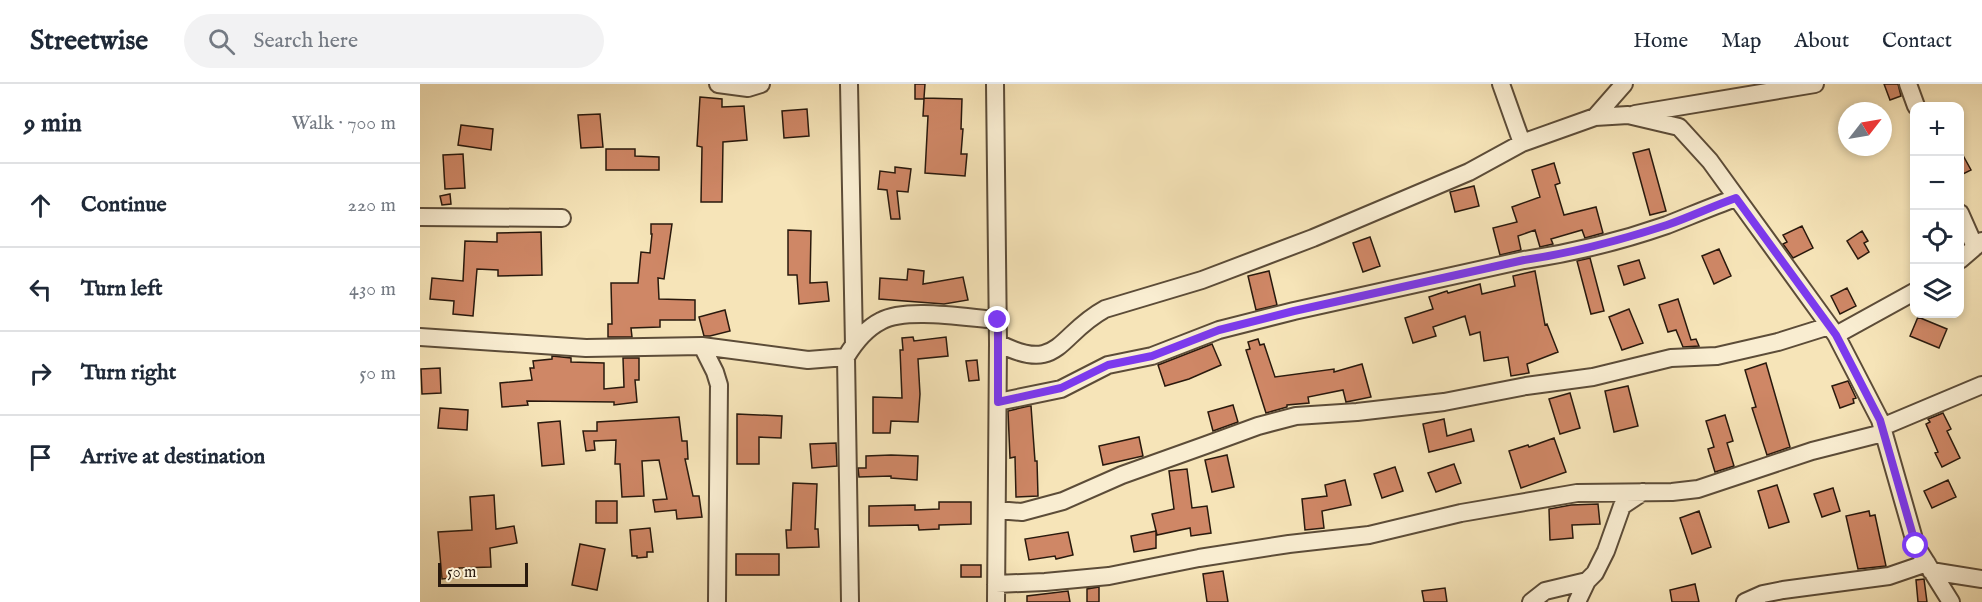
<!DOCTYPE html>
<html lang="en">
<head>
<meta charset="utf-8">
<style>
  :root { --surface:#fff; --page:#f2f2f3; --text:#1f2937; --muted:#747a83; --line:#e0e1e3 }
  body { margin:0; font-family:"IM FELL English",serif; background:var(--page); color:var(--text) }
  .controls { position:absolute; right:18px; top:18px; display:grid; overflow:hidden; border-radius:12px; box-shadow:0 3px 9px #0003 }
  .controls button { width:54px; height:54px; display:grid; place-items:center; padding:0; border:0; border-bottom:2px solid var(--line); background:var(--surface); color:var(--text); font:30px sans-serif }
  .compass { position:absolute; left:1418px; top:18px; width:54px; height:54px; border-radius:50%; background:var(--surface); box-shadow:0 3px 9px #0003; rotate:59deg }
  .scale { position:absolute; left:18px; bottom:15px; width:90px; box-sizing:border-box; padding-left:6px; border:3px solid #29190d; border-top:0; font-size:16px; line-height:21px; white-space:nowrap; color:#29190d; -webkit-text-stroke:4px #f9edd1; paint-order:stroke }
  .stop { position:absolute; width:18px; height:18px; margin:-14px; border:4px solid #7c3aed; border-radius:50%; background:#fff }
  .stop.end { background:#7c3aed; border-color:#fff; box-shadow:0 2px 6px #0008 }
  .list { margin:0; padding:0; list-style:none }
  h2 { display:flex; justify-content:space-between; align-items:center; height:78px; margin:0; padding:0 24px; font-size:26px }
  h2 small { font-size:20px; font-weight:400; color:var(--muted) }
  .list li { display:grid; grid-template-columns:39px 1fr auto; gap:18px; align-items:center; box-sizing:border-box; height:84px; padding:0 24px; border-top:2px solid var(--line) }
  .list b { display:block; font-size:22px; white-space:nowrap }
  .list em { font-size:20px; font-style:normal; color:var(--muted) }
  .icon { flex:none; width:33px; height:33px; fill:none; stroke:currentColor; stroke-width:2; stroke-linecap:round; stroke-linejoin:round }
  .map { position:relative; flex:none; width:1562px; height:518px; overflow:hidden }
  header { display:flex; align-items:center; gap:36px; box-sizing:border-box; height:84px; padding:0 30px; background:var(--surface); border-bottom:2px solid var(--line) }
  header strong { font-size:28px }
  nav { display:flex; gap:33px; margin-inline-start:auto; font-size:21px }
  .search { width:420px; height:54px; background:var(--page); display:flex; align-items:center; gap:15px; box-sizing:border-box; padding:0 21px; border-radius:33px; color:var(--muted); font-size:22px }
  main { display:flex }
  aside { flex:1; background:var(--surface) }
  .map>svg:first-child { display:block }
  .building { fill:#cf8766; stroke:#29190d; stroke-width:1.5 }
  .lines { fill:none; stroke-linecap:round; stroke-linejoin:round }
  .minor-casing { stroke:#5c4c38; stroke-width:20 }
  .minor { stroke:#f9edd1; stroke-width:16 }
  .route { stroke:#7c3aed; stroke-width:8 }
</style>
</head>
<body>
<header>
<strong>Streetwise</strong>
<div class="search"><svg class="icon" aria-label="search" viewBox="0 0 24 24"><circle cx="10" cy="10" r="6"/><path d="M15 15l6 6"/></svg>Search here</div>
<nav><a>Home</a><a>Map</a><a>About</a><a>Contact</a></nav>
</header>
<main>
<aside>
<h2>9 min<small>Walk · 700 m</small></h2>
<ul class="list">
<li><svg class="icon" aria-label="ahead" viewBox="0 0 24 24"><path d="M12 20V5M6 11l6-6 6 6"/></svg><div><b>Continue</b></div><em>220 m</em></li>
<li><svg class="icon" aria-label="left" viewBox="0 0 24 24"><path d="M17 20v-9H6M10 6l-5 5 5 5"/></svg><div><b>Turn left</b></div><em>430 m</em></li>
<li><svg class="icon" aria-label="right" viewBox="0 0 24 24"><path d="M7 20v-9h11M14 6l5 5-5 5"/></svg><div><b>Turn right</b></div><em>50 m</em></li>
<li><svg class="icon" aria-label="arrive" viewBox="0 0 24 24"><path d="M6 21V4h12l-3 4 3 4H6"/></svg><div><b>Arrive at destination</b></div></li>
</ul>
</aside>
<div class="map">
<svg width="1562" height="518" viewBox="0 0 1562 518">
  <rect width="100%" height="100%" fill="#f6e4b8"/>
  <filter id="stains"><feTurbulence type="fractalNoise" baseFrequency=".00333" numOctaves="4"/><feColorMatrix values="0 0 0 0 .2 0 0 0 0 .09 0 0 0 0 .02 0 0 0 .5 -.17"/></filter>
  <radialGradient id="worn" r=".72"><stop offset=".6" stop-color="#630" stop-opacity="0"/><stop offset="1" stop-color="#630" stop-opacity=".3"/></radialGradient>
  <path class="building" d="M495 0H505L504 14 542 15 541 45H543L541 70H547L545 92 505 89 508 32H503L504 15H495Z
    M1464 0H1478L1481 12 1470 16Z
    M280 13 302 15V23L324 22 327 56 303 58 302 118H281L282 63 277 62Z
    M387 25 389 52 364 54 362 27Z
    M180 30 183 63 161 64 158 31Z
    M41 41 73 45 71 66 38 61Z
    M1539 64 1551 86 1539 92Z
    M186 65H215V72L239 73V86H186Z
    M1229 65 1246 127 1230 131 1213 69Z
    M43 70 45 104 25 105 23 71Z
    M1134 79 1140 99 1135 101 1144 131 1176 123 1183 149 1165 154 1162 146 1131 155 1133 160 1120 163 1115 146 1098 152 1101 166 1080 171 1073 144 1097 138 1092 123 1120 113 1112 86Z
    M475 83 491 85 488 108 477 107 480 135H471L467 106 458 105 460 87 475 89Z
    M1054 102 1059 122 1035 128 1030 108Z
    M30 110 31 120 22 121 20 112Z
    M231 140H252L244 195 238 194 239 215 275 216V236H240V243L211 244 212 253H188V240H192L191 199H218L221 168 230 169 232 150H231Z
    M1382 142 1393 164 1373 174 1363 160 1367 158 1363 151Z
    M368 146 391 147 390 199 407 198 409 217 379 220 377 191H368Z
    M1442 147 1448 157 1444 159 1449 168 1438 175 1427 157Z
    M121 148 122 191 78 192V186L57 185 53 232 33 230 34 217 10 215 12 194 43 197 45 157 77 158V149Z
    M950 153 960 182 943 188 933 159Z
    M1299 165 1311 192 1294 200 1282 172Z
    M1170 174 1184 227 1171 230 1157 177Z
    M1219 176 1225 194 1204 201 1198 182Z
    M488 185 504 187 503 200 543 193 548 216 524 220 459 215 460 194 487 196Z
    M849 187 857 221 836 226 828 192Z
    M1115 187 1125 241 1127 240 1138 268 1107 280 1109 289 1091 292 1088 273 1064 277 1060 248 1050 251 1045 232 1013 243 1016 252 993 259 985 234 1013 225 1009 213 1027 207 1028 209 1060 200 1062 210 1095 202 1093 192Z
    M1427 204 1436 222 1420 230 1411 212Z
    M1258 215 1271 256 1276 255 1279 262 1263 263 1256 246 1248 248 1239 221Z
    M1209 225 1223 259 1202 266 1189 233Z
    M305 226 310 247 290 252H284L279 233Z
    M1498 233 1527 245 1519 264 1490 252Z
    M493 253 494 257 526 253 528 272 498 275 500 310 498 338 471 337 470 349H453V313L482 314 480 266H483L482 254Z
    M838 255 840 261 844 260 855 293 914 285V288L942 280 951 313 926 318 923 306 888 313 889 319 867 321V323L846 329 826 266 830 265 828 258Z
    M792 260 801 281 769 295 745 302 738 281Z
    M132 272 151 274V278L184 279V305L204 303 203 274H219V296H215L217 318 194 321V318L107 317 108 321 82 323 80 299 112 296 110 284H114L113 277 132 275Z
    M557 276 559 296 549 297 546 277Z
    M1346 279 1370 363 1347 371 1332 324 1336 323 1325 286Z
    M20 284 21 309 2 310 1 285Z
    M1428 297 1436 314 1433 315 1434 319 1420 324 1412 302Z
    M1208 302 1218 342 1194 348 1185 307Z
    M1150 309 1160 344 1140 350 1129 315Z
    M813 321 818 338 793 347 788 328Z
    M609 322H611L615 377H617L618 412 596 413 595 373 590 374 588 327Z
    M20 324 48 326 47 346 18 344Z
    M1523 329 1531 345 1527 347 1540 374 1522 383 1515 369 1518 368 1506 340 1510 338 1508 335Z
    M317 330 362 332 361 354 339 353V380H317Z
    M1305 331 1313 357 1307 359 1314 382 1295 388 1288 365 1294 363 1286 337Z
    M259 333 262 357H267L268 375H265L273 412H279L282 433 257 435 256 426 235 428 233 416 247 415 239 376 222 377 224 412 202 413 200 380H195L196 356 174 357 175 366 166 367 163 347H177V338Z
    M1024 335 1027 352 1051 345 1054 357 1009 368 1003 340Z
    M140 337 144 380 122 382 118 339Z
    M719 353 723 372 683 381 679 362Z
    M1134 354 1146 388 1101 404 1089 367 1108 361 1109 363Z
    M416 359 417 382 392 384 390 360Z
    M471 371 498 372 497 396 471 394V392L439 393 438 384H446V372Z
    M807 371 814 403 792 408 785 376Z
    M1034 380 1041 399 1016 408 1008 389Z
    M975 383 983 407 962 414 954 390Z
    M767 385 772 424 787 422 791 449 771 452 770 444 737 451 732 430 754 425 749 387Z
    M925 396 931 421 902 427 904 444 885 446 882 415 907 412 905 401Z
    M1528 396 1536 413 1512 424 1504 407Z
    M373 399 397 400 395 445H398L399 463 367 464 366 446H371Z
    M1357 401 1369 438 1349 444 1338 407Z
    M1413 404 1420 427 1402 433 1394 410Z
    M74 411 76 445 94 442 97 459 70 464 71 483 39 484 40 493 22 495 18 448 52 446 50 413Z
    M176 417H197V439H176Z
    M519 418H551V440L519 441V445L499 446 498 441 449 442V422L495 421V426L519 425Z
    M1178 420 1180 440 1152 441 1153 454 1130 456 1129 425 1151 421Z
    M1279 427 1291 463 1272 470 1260 434Z
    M1449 427 1450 432 1455 431 1466 482 1438 485 1426 432Z
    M230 444 233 468H227V473L217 474V472H212L210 446Z
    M736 447V464L714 468 711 452Z
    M648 448 653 471 636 475 635 472 609 476 605 455Z
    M160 460 185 465 177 506 152 501Z
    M316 470H359V491H316Z
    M541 481H561V493H541Z
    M803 487 808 518H787L783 490Z
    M1504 495 1507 518H1498L1496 496Z
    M1275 500 1279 518H1252L1250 506Z
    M679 503V518H667V505Z
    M1025 504 1027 518H1004L1002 507Z
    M648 507 650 518H607V512Z"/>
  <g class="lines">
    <g class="minor-casing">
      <path id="minor" d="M298 0 328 4 341 0
        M429 0 434 261
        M575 0 578 259 576 518
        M1081 0 1102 59
        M1488 0 1496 22
        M1215 30 1395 0
        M1175 33 1204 0
        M1540 129 1555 163
        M0 133 142 134
        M1540 176 1562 157
        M1416 251 1494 208
        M0 253 166 264 282 262 388 276 426 273C435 258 445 245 461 237 486 223 548 234 578 236
        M578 259C640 291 637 251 685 225L782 196 893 154 1049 88 1102 59 1175 33 1208 31 1259 43 1290 77 1416 251 1460 336 1496 462 1531 518
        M282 262 295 288 299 301 297 518
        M426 273 430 518
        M578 318 641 305 688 281 732 272 799 246 874 227 1104 176C1152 169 1201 157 1247 141 1270 132 1293 122 1316 114
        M1462 343 1562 301
        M577 426 602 428 643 417 702 391 786 361 838 342 876 332 937 328 1024 318 1106 302 1173 293 1251 274 1297 272 1358 258 1409 242
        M1511 487 1562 495
        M576 500 625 498 689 492 779 474 869 460 949 451 1041 429 1157 409 1252 408 1278 405 1392 367 1463 349
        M1111 518 1125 507 1167 497 1175 489 1186 467 1202 422 1223 408
        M1157 518 1167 497
        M1325 518 1343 510 1363 506 1469 492 1507 479"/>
    </g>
    <use href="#minor" class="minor"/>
  </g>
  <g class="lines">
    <path class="route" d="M578 236V318L641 304 688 281 732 272 799 246 874 227 1104 176C1152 169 1201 156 1247 141 1270 133 1293 122 1316 114L1416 251 1460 336 1496 462"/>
  </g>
  <rect width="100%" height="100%" filter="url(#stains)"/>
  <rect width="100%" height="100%" fill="url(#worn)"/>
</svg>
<div class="controls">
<button>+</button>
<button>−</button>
<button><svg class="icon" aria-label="locate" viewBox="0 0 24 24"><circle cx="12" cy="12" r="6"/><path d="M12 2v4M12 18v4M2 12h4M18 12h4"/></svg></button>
<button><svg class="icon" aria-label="layers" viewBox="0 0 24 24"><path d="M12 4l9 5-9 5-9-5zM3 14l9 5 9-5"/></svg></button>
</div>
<svg class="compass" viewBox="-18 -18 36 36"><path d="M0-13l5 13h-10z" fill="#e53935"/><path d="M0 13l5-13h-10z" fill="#747a83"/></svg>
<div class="scale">50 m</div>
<div class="stop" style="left:1496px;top:462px"></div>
<div class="stop end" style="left:578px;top:236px"></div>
</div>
</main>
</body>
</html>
